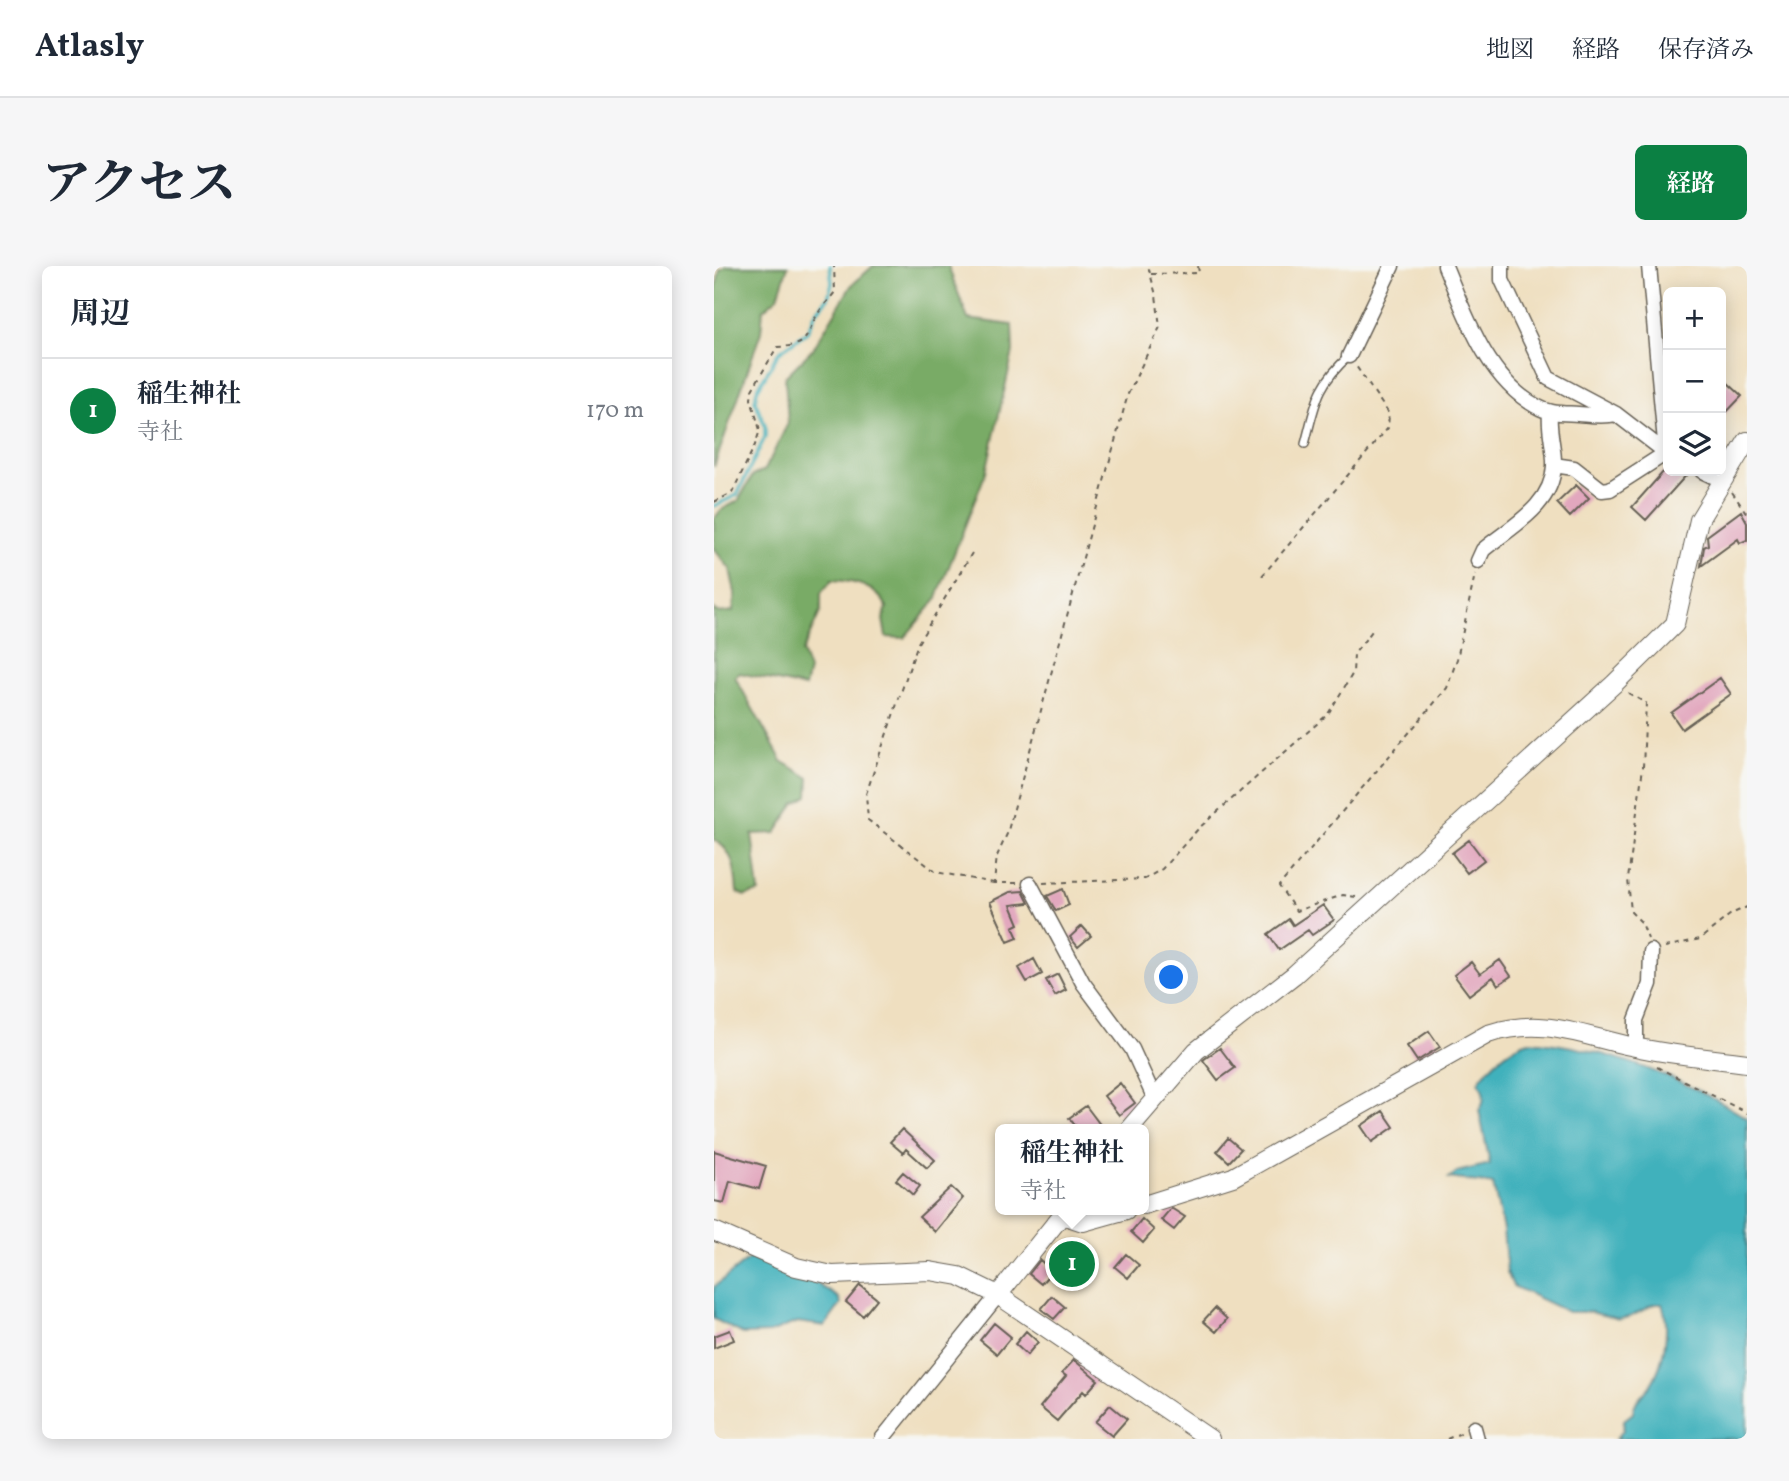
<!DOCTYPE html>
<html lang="ja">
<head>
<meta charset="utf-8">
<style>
  :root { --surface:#fff; --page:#f6f6f7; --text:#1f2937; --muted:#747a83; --line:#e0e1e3; --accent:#0b8043 }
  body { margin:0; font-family:Vollkorn,"Noto Serif JP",serif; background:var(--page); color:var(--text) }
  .controls { position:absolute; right:21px; top:21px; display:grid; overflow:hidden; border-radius:10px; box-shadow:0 4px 18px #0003 }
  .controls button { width:63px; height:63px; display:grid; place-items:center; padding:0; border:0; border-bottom:2px solid var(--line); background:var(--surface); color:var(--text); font:35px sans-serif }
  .you { position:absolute; left:458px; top:712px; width:24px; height:24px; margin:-18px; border:5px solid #fff; border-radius:50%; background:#1a73e8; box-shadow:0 0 0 10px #1a73e833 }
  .badge { display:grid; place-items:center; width:46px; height:46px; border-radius:50%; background:var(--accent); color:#fff; font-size:23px; font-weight:700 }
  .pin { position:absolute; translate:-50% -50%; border:4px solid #fff; box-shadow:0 2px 7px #0006 }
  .popup { position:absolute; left:281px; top:858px; width:154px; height:91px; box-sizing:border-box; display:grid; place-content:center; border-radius:10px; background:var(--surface); filter:drop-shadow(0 2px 5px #0005); font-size:23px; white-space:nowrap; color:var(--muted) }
  .popup b { font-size:26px; color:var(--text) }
  .popup::after { content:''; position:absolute; left:50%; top:100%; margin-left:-14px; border:14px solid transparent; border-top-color:var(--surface) }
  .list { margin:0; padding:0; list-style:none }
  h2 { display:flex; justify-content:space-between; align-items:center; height:91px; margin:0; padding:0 28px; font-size:30px }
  h2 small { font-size:23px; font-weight:400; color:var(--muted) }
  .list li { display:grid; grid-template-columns:46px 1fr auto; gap:21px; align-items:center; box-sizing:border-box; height:105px; padding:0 28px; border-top:2px solid var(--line) }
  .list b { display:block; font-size:26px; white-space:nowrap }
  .list p { margin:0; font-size:23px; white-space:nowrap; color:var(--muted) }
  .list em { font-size:23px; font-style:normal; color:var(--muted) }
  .icon { flex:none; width:38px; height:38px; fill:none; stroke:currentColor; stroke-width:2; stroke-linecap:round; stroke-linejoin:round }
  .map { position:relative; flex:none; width:1033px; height:1173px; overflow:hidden; border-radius:10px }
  header { display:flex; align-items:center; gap:42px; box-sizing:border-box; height:98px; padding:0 35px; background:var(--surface); border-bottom:2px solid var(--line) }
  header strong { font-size:33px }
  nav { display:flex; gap:38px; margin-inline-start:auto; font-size:24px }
  .intro { display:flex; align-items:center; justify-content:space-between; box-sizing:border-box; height:168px; padding:0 42px }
  h1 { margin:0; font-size:49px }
  .button { padding:18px 32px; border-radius:10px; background:var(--accent); color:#fff; font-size:24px; font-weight:700 }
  main { display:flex; gap:42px; padding:0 42px }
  aside { flex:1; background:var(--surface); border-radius:10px; box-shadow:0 4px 18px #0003 }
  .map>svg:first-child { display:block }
  .forest { fill:#79ab66; stroke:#4a6441; stroke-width:2 }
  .water { fill:#41b1bc; stroke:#2e666c; stroke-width:2 }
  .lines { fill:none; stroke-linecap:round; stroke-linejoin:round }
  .stream { stroke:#41b1bc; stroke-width:3.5 }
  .building { fill:#e2a7be }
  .service-casing { stroke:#666055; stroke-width:10 }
  .minor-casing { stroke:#666055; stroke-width:17 }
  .tertiary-casing { stroke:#666055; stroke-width:20 }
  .path { stroke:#666055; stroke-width:2; stroke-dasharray:5 5; stroke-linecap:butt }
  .service { stroke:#fff; stroke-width:7 }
  .minor { stroke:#fff; stroke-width:14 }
  .tertiary { stroke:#fff; stroke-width:18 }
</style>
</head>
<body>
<header>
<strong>Atlasly</strong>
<nav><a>地図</a><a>経路</a><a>保存済み</a></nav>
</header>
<div class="intro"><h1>アクセス</h1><a class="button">経路</a></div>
<main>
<aside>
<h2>周辺<small></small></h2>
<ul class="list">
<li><span class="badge">1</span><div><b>稲生神社</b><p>寺社</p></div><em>170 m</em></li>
</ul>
</aside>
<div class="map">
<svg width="1033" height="1173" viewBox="0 0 1033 1173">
  <rect width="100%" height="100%" fill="#f6f6f2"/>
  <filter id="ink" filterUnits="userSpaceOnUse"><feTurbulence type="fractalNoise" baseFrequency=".0143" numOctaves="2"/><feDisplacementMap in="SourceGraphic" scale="14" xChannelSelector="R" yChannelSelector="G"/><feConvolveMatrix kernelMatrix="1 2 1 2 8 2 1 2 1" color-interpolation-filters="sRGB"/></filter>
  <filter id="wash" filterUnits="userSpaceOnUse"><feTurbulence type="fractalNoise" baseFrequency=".00686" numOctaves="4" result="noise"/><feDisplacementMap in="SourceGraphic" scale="28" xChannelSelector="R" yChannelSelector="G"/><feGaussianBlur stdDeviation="1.57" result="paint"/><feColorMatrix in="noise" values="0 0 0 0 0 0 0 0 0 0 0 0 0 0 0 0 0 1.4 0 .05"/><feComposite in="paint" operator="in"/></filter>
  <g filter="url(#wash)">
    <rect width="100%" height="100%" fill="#efdfc0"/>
    <path class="forest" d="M12 0H74L64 31 49 44 47 66 0 201V32L6 4Z
      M159 0H234L254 53 298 59 299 86 272 206 222 334 190 372 172 371 169 353 173 341C162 320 141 315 118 314L107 327V344L88 386 95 404 91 421 26 407 21 411 68 495 95 512 94 530 80 538 62 567 38 568 45 626 31 630 23 626C21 605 21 585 0 574V343L5 347 19 345 21 327 16 303 0 283V253L7 244 24 235 39 209 51 204 74 157 71 111 99 83 137 20Z"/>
    <path class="water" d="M815 775C890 781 970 812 1033 852V1173H902L909 1164 910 1154 919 1147C920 1133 929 1130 936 1120 950 1099 957 1061 948 1038H940L916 1051 905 1053 876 1046H854L799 1020 793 1006 789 964 779 918 735 912 743 906 776 898 765 844C772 834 771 825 764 816 775 800 796 780 815 775Z
      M41 988 92 1010 125 1032 127 1038 111 1060 83 1056 56 1067 29 1068 0 1053V1021Z"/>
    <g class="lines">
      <path class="stream" d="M0 240 23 229 51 171V159L41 135 43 124 65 86 93 66 102 46 114 32 118 17 116 0"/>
    </g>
    <g id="blocks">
      <path class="building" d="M1014 117 1028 130 1007 152V124Z
        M950 205H976L932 254 918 241Z
        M862 219 875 232 856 251 843 237Z
        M1027 245 1033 256V274L1026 277 1024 273 987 300 990 281 994 279 993 270Z
        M1006 412 1017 428 968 463 957 447Z
        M755 574 770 594 753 607 738 587Z
        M349 623 355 639 342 645 333 630Z
        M309 625 315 637 297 639 305 658 299 661 304 672 294 676 276 636 296 626Z
        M609 639 620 654 598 669 594 664 565 684 554 668 575 653 579 659Z
        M368 660 377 670 364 681 356 671Z
        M320 693 328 708 313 716 305 702Z
        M786 694 797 710 784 719 779 711 755 729 740 709 757 696 766 708Z
        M344 708 352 724 341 730 332 714Z
        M715 765 726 781 703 795 693 780Z
        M506 782 521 802 504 814 489 794Z
        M406 817 421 837 405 849 390 830Z
        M372 840 387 860 382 863H364L355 852Z
        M669 845 680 861 658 876 647 860Z
        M188 863 221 894 213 902 192 883 189 887 176 876Z
        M514 872 527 883 515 896 503 885Z
        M0 885 52 900 45 923 16 915 10 937 0 935Z
        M189 906 206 920 199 929 182 914Z
        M237 921 249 932 221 966 205 951Z
        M457 942 471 951 460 964 447 954Z
        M428 953 440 964 429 977 417 966Z
        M412 988 425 999 414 1012 401 1001Z
        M326 994 338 1005 327 1018 315 1008Z
        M146 1019 163 1033 149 1050 132 1036Z
        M338 1030 351 1041 340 1053 327 1043Z
        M501 1042 513 1053 502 1066 489 1055Z
        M280 1057 297 1071 283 1088 266 1074Z
        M16 1064 20 1074 0 1082V1070Z
        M312 1065 324 1076 313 1089 301 1078Z
        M360 1094 384 1114 372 1128 369 1125 343 1155 326 1141 352 1110 348 1107Z
        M396 1139 413 1153 398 1170 381 1156Z"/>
    </g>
  </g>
  <g filter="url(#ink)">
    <use href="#blocks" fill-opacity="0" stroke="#666055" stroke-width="2"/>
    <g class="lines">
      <g class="service-casing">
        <path id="service" d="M591 178C602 137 602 120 635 90"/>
      </g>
      <g class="minor-casing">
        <path id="minor" d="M731 0C751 48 773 113 822 140 835 148 850 147 864 148 877 149 889 151 902 148
          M788 0V14L834 112 902 148 954 188
          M935 0 952 187
          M635 90 678 0
          M840 199 860 202 888 224 896 223 952 187
          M988 205 1009 215
          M764 295 769 284C796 261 838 241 840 200 841 183 834 166 836 146
          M316 618 369 717 418 783 440 831
          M922 782V754L936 718 937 685
          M760 1162 763 1173
          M168 1173 284 1029"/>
      </g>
      <g class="tertiary-casing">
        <path id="tertiary" d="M415 863 482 785 580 709 900 418 961 358 985 254 1033 175
          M430 939 519 911 774 768C830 750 867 770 921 781 958 789 996 792 1033 797
          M348 949 369 956 412 944
          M0 965 82 1001 118 1009 216 1005 245 1010 284 1029 496 1173
          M284 1029 352 944"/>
      </g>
      <path class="path" d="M437 8 485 7 484 0
        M1018 226 1033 248
        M0 236 18 227 41 179 46 164 37 133 38 124 63 81C97 80 90 71 103 49 108 41 115 34 121 26L120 0
        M258 287 204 377 152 528 154 554 222 606 280 617
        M548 310 674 162 675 148 642 100
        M914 427 932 437 929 501 914 613 917 646 928 657 934 673
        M303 617H280L283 590 293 568 414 128 446 61 442 29 434 0
        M329 617 431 613 448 603 485 562 614 448 639 407 640 388 658 365
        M642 631 629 629 582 645 565 620 733 422 743 393 761 308
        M951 681 986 673 1017 648 1033 641
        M943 801 1033 847
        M733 1173 749 1166"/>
      <use href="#service" class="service"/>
      <use href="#minor" class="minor"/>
      <use href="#tertiary" class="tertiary"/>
    </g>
  </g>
</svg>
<div class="controls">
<button>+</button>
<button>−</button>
<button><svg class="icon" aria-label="layers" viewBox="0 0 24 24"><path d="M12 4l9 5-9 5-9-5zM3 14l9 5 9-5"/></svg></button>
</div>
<div class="you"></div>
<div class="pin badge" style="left:358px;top:998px">1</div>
<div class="popup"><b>稲生神社</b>寺社</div>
</div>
</main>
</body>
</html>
